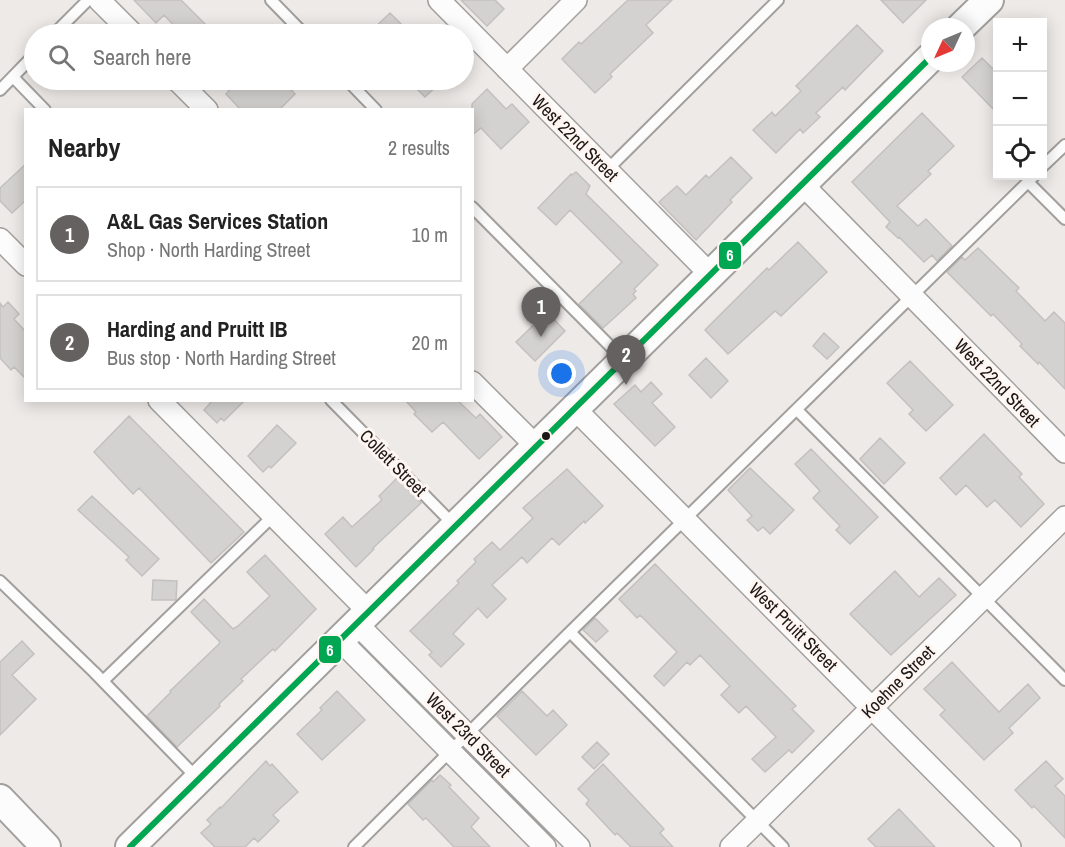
<!DOCTYPE html>
<html lang="en">
<head>
<meta charset="utf-8">
<style>
  :root { --surface:#fff; --page:#f6f6f6; --text:#222; --muted:#767676; --line:#e0e0e0; --accent:#646160 }
  body { margin:0; font-family:"Archivo Narrow",sans-serif; background:var(--page); color:var(--text) }
  .controls { position:absolute; right:18px; top:18px; display:grid; overflow:hidden; border-radius:0px; box-shadow:0 3px 15px #0003 }
  .controls button { width:54px; height:54px; display:grid; place-items:center; padding:0; border:0; border-bottom:2px solid var(--line); background:var(--surface); color:var(--text); font:30px sans-serif }
  .compass { position:absolute; left:921px; top:18px; width:54px; height:54px; border-radius:50%; background:var(--surface); box-shadow:0 3px 15px #0003; rotate:226deg }
  .you { position:absolute; left:562px; top:374px; width:21px; height:21px; margin:-15px; border:4px solid #fff; border-radius:50%; background:#1a73e8; box-shadow:0 0 0 9px #1a73e833 }
  .badge { display:grid; place-items:center; width:39px; height:39px; border-radius:50%; background:var(--accent); color:#fff; font-size:20px; font-weight:700 }
  .pin { position:absolute; translate:-50% -50px; filter:drop-shadow(0 2px 3px #0008) }
  .pin::after { content:''; position:absolute; top:32px; width:21px; height:18px; background:inherit; clip-path:polygon(0 0,100% 0,50% 100%) }
  .list { margin:0; padding:0; list-style:none }
  h2 { display:flex; justify-content:space-between; align-items:center; height:78px; margin:0; padding:0 24px; font-size:26px }
  h2 small { font-size:20px; font-weight:400; color:var(--muted) }
  .list li { display:grid; grid-template-columns:39px 1fr auto; gap:18px; align-items:center; box-sizing:border-box; height:96px; margin:0 12px 12px; padding:0 12px; border:2px solid var(--line); border-radius:0px }
  .list b { display:block; font-size:22px; white-space:nowrap }
  .list p { margin:0; font-size:20px; white-space:nowrap; color:var(--muted) }
  .list em { font-size:20px; font-style:normal; color:var(--muted) }
  .icon { flex:none; width:33px; height:33px; fill:none; stroke:currentColor; stroke-width:2; stroke-linecap:round; stroke-linejoin:round }
  .map { position:relative; flex:none; width:1065px; height:847px; overflow:hidden }
  .search { position:absolute; background:var(--surface); box-shadow:0 3px 15px #0003; left:24px; top:24px; width:450px; height:66px; display:flex; align-items:center; gap:15px; box-sizing:border-box; padding:0 21px; border-radius:33px; color:var(--muted); font-size:22px }
  .panel { position:absolute; background:var(--surface); box-shadow:0 3px 15px #0003; left:24px; top:108px; width:450px; height:294px; border-radius:0px }
  .map>svg:first-child { display:block }
  .building { fill:#d4d2d0; stroke:#c3c1bf; stroke-width:1.5 }
  .lines { fill:none; stroke-linecap:round; stroke-linejoin:round }
  .lane-casing { stroke:#a29f9d; stroke-width:14 }
  .street-casing { stroke:#a29f9d; stroke-width:24 }
  .secondary-casing { stroke:#a29f9d; stroke-width:32 }
  .lane { stroke:#fcfcfc; stroke-width:10 }
  .street { stroke:#fcfcfc; stroke-width:21 }
  .secondary { stroke:#fcfcfc; stroke-width:28 }
  .bus-1-casing { stroke:#fff6f2; stroke-width:10 }
  .bus-1 { stroke:#00a651; stroke-width:6 }
  .bus-dot { fill:#1a1716; stroke:#fff6f2; stroke-width:2 }
  .labels { text-anchor:middle; stroke-width:6; stroke-linejoin:round; paint-order:stroke }
  .street-label { font-size:18px; fill:#1a1716; stroke:#fff6f2 }
  .line-badge { stroke:#fff6f2; stroke-width:2 }
  .badge-label { font-size:16px; text-anchor:middle; font-weight:bold; fill:#fff }
</style>
</head>
<body>
<div class="map">
<svg width="1065" height="847" viewBox="0 0 1065 847">
  <rect width="100%" height="100%" fill="#eeeae8"/>
  <path class="building" d="M134 0H181L215 34H182L164 15 156 23Z
    M461 0H495L504 9 487 26Z
    M628 0H672L646 25 653 33 610 74 612 77 595 93 562 59 579 42 581 44Z
    M881 0H926L903 23Z
    M390 13 411 34H368Z
    M857 25 883 51 845 90 843 87 816 113 820 117 803 133 800 129 776 153 753 130 772 112 775 116 801 91 796 86Z
    M982 58 998 74V114L962 77Z
    M236 80H282L295 94 279 110H241L226 94 229 91 227 89Z
    M408 80H443L425 97Z
    M487 89 506 109 512 104 529 122 501 149 481 128 472 135V104Z
    M922 113 954 146 928 171 931 174 897 206 918 226 926 219 952 246 937 261 932 255 924 262 899 237 898 238 886 227 890 222 852 182Z
    M731 157 752 178 730 200 732 202 696 240 659 202 677 186 686 195 706 175 709 178Z
    M26 164V200L12 213 0 201V188Z
    M576 172 590 186 586 194 658 265 634 289 636 291 633 294 636 298 603 328 579 304 622 262 570 210 556 225 538 208 571 174 572 175Z
    M798 242 827 272 781 316 775 311 728 354 705 330 767 268 769 270Z
    M978 248 1019 288 1016 291 1045 321 1054 312 1065 323V389L1039 362 1038 364 1020 346 1022 344 993 314 991 316 947 272 962 257 965 260Z
    M8 302 19 314 14 319 26 332V379L14 367 11 370 0 358V303L3 307Z
    M547 312 565 331 535 361 516 342Z
    M824 333 839 347 827 359 813 346Z
    M706 358 728 381 711 398 689 375Z
    M910 361 953 405 926 431 909 414 913 410 887 383Z
    M651 382 662 394 652 403 675 427 655 446 614 404 635 385 641 392Z
    M213 400H245L224 421 221 418 217 423 204 410Z
    M405 400H457L476 418 480 414 502 437 479 459 443 422 432 432 414 414 416 412Z
    M129 416 244 532 211 563 139 488 133 494 94 452Z
    M277 425 296 443 271 468 269 466 263 472 248 456Z
    M984 434 1022 474 1019 477 1044 504 1021 527 995 500 987 507 966 485 956 495 940 478Z
    M880 438 905 463 884 484 860 459Z
    M811 449 878 517 850 544 836 530 840 526 813 498 820 491 795 464Z
    M750 468 794 510 770 534 763 527 758 531 747 520 752 516 728 490Z
    M567 469 603 506 585 523 584 521 559 545 552 538 527 563 522 557 492 585 506 599 487 618 478 608 453 634 464 644 441 667 429 655 432 652 410 631 459 583 457 581 476 562 474 559 492 542 500 550 533 518 523 508Z
    M397 478 421 503 373 548 374 549 356 567 325 534 343 517 352 527 382 500 379 496Z
    M92 496 159 559 142 576 126 560 129 557 78 510Z
    M265 555 316 609 275 651 273 649 241 679 243 681 219 704 220 706 177 747 147 716 171 692 170 691 219 644 220 642 191 612 204 599 233 629 238 626 270 596 247 572Z
    M655 564 796 706 792 709 814 731 792 753 789 750 765 772 752 759 776 737 746 706 739 713 721 695 730 686 700 655 690 665 687 662 664 686 654 676 677 652 640 615 637 618 619 599Z
    M895 571 919 597 939 578 956 595 891 655 850 614Z
    M153 580 177 581 176 600H152Z
    M595 618 608 631 596 642 583 630Z
    M22 641 34 654 12 675 36 699 0 735V662Z
    M952 662 999 712 1028 684 1040 698 1009 728 1013 733 984 760 940 715 945 710 924 689Z
    M337 691 365 720 322 760 297 734 322 710 320 708Z
    M522 691 547 716 553 710 567 725 536 755 497 716Z
    M597 742 609 754 594 769 582 757Z
    M266 761 270 766 272 764 298 792 273 815 279 821 258 842 254 838 245 847H215L201 833 211 824 207 820 220 807 221 808Z
    M1046 761 1063 779 1055 786 1065 796V838L1034 806 1032 808 1015 790Z
    M603 764 664 829 660 833 673 847H631L617 833 615 835 586 804 589 800 578 789Z
    M440 775 451 785 449 787 479 818 471 827 490 847H454L426 818 423 820 408 804 432 780 433 782Z
    M899 809 916 827 935 847H876L868 839Z"/>
  <g class="lines">
    <g class="lane-casing">
      <path id="lane" d="M271 0 304 34
        M54 34 88 0
        M13 77 45 110
        M347 80 376 110
        M0 90 34 55
        M1042 167 1065 145
        M607 170 778 0
        M1028 182 1065 219
        M472 207 611 347
        M331 400 453 524
        M797 410 1065 680
        M0 581 94 672 198 779
        M570 632 783 847
        M103 681 273 516
        M354 847 566 636 1034 176"/>
    </g>
    <g class="street-casing">
      <path id="street" d="M99 0 133 34
        M439 0 711 275
        M507 69 576 0
        M177 80 207 110
        M803 185 1065 452
        M0 239 26 265
        M472 382 537 447
        M159 400 368 611
        M575 409 1010 847
        M356 623 579 847
        M339 639 545 847
        M731 847 1065 517"/>
    </g>
    <g class="secondary-casing">
      <path id="secondary" d="M961 27 989 0
        M0 799 46 847
        M130 847C395 583 664 322 930 58"/>
    </g>
    <use href="#lane" class="lane"/>
    <use href="#street" class="street"/>
    <use href="#secondary" class="secondary"/>
    <g class="bus-1-casing">
      <path id="bus-1" d="M130 847 930 58"/>
    </g>
    <use href="#bus-1" class="bus-1"/>
  </g>
  <circle class="bus-dot" cx="546" cy="436" r="5"/>
  <g class="labels">
    <g class="street-label">
      <text transform="translate(575 138) rotate(45)" y="6">West 22nd Street</text>
      <text transform="translate(997 383) rotate(46)" y="6">West 22nd Street</text>
      <text transform="translate(393 463) rotate(45)" y="6">Collett Street</text>
      <text transform="translate(793 627) rotate(45)" y="6">West Pruitt Street</text>
      <text transform="translate(898 682) rotate(-45)" y="6">Koehne Street</text>
      <text transform="translate(468 735) rotate(45)" y="6">West 23rd Street</text>
    </g>
  </g>
  <g class="line-badge">
    <rect x="718" y="241" width="24" height="29" rx="6" fill="#00a651"/>
    <rect x="318" y="635" width="24" height="29" rx="6" fill="#00a651"/>
  </g>
  <g class="badge-label">
    <text x="730" y="261">6</text>
    <text x="330" y="656">6</text>
  </g>
</svg>
<div class="controls">
<button>+</button>
<button>−</button>
<button><svg class="icon" aria-label="locate" viewBox="0 0 24 24"><circle cx="12" cy="12" r="6"/><path d="M12 2v4M12 18v4M2 12h4M18 12h4"/></svg></button>
</div>
<svg class="compass" viewBox="-18 -18 36 36"><path d="M0-13l5 13h-10z" fill="#e53935"/><path d="M0 13l5-13h-10z" fill="#767676"/></svg>
<div class="you"></div>
<div class="pin badge" style="left:541px;top:337px">1</div>
<div class="pin badge" style="left:626px;top:385px">2</div>
<div class="search"><svg class="icon" aria-label="search" viewBox="0 0 24 24"><circle cx="10" cy="10" r="6"/><path d="M15 15l6 6"/></svg>Search here</div>
<section class="panel">
<h2>Nearby<small>2 results</small></h2>
<ul class="list">
<li><span class="badge">1</span><div><b>A&amp;L Gas Services Station</b><p>Shop · North Harding Street</p></div><em>10 m</em></li>
<li><span class="badge">2</span><div><b>Harding and Pruitt IB</b><p>Bus stop · North Harding Street</p></div><em>20 m</em></li>
</ul>
</section>
</div>
</body>
</html>
